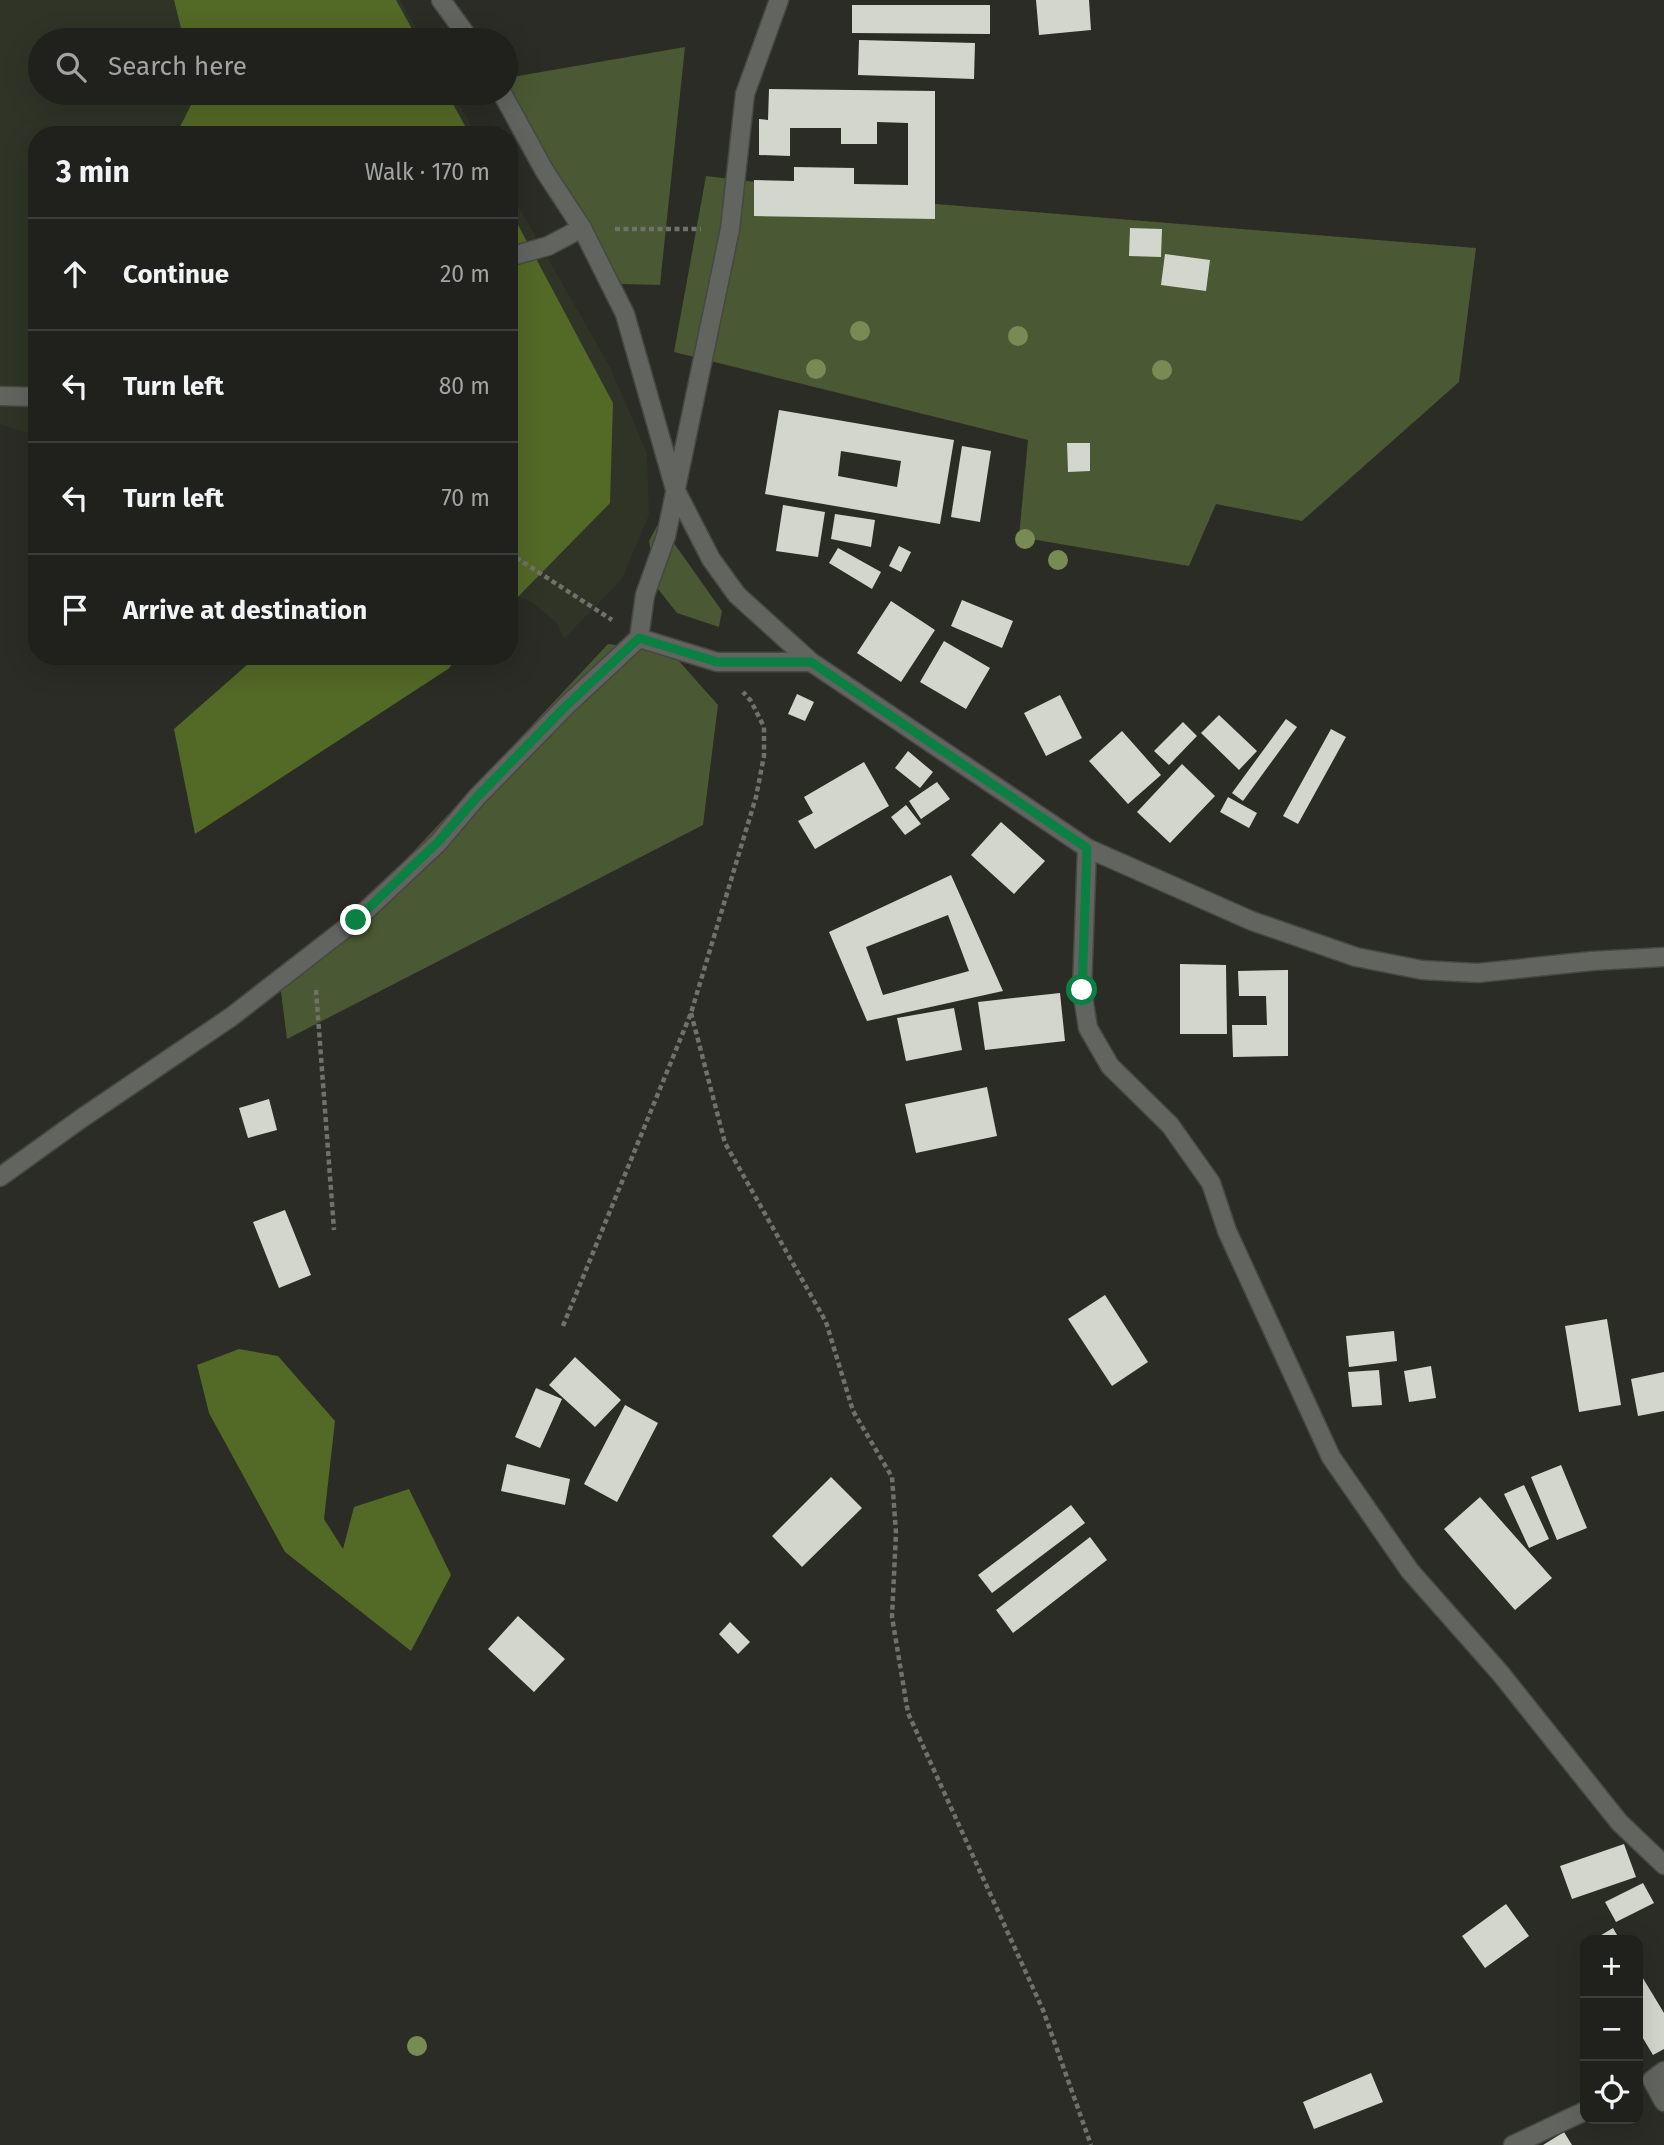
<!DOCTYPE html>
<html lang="en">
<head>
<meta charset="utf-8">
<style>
  :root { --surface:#20211c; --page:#282925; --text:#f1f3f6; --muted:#a2a3a3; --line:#3d3e3b }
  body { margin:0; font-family:"Fira Sans",sans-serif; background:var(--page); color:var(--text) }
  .controls { position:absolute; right:21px; bottom:21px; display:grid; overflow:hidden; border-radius:14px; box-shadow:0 7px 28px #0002 }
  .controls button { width:63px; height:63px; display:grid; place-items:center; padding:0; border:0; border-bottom:2px solid var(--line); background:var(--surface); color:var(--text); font:35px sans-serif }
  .stop { position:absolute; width:21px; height:21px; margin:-16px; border:5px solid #0b8043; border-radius:50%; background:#fff }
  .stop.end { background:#0b8043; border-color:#fff; box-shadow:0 2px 7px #0008 }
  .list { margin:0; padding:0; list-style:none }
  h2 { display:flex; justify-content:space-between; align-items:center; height:91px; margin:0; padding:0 28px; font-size:30px }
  h2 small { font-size:23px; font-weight:400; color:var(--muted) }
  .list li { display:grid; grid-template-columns:46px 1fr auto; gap:21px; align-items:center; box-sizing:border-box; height:112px; padding:0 28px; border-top:2px solid var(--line) }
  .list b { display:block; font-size:26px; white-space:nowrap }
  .list em { font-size:23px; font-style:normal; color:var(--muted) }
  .icon { flex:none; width:38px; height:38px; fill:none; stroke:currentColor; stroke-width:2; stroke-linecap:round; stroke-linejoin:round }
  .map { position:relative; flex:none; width:1664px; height:2145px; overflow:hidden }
  .search { position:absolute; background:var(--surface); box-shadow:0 7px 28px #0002; left:28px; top:28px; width:490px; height:77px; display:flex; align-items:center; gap:18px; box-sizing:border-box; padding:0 24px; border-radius:38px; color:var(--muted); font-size:26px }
  .panel { position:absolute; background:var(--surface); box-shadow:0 7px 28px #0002; left:28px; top:126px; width:490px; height:539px; border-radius:28px }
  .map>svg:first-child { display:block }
  .built { fill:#2f3427 }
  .green { fill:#4a5833 }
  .forest { fill:#536926 }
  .building { fill:#d3d6cd; fill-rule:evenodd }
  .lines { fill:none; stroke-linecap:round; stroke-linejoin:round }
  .service-casing { stroke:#464841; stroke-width:21 }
  .minor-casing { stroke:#464841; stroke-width:21 }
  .path { stroke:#6f716b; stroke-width:4.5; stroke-dasharray:5 3.5; stroke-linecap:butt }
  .service { stroke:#626460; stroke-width:18 }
  .minor { stroke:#626460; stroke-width:18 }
  .tree { fill:#788b54 }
  .route { stroke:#0b8043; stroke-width:9 }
</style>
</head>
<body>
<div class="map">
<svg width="1664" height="2145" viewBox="0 0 1664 2145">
  <rect width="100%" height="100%" fill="#2a2c25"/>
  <path class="built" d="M0 0H400L423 40H40V93H453L477 135H37V436L0 424Z
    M509 190 610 367 647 453 649 515 622 579 564 639 557 623 530 601 509 594Z"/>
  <path class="green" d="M685 47 660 285 622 284 593 256 506 93V78Z
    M706 176 936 204 1476 248 1459 382 1302 521 1216 504 1189 566 1019 537 1028 440 674 352Z
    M659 522 722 611 719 627 677 613 658 589 649 541Z
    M608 644 670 651 718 705 703 825 287 1039 279 976 397 869Z"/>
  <path class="forest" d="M174 0H396L418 40H184Z
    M197 93H447L470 135H176Z
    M509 208 613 403 610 503 509 606Z
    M257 656H460L448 669 195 834 174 729Z
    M239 1349 278 1356 335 1421 324 1519 343 1549 354 1507 409 1489 451 1575 411 1651 285 1552 209 1413 197 1365Z"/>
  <path class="building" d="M1036 0H1089L1091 30 1039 35Z
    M852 5H990V34L852 33Z
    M859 40 975 43 974 79 858 75Z
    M769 89 935 91V219L754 216V180L794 181V167L854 168V184L908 185V123L877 122V144H841V128H790V156L759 155V119L768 120Z
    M1130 228 1162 229 1161 257 1129 256Z
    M1165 254 1210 260 1206 291 1161 285Z
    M779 410 954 440 940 524 765 494ZM841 451 901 461 897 487 838 476Z
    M1067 443H1090V471L1068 472Z
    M962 446 991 451 980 522 951 517Z
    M783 505 825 512 818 557 776 551Z
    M835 514 875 520 871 547 831 539Z
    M899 546 911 552 901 572 889 566Z
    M838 548 881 572 872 589 829 563Z
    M962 600 1013 621 1002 648 951 626Z
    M891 601 935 630 901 682 857 653Z
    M944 641 990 668 966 709 920 682Z
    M797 694 814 702 805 721 788 714Z
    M1060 695 1082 738 1046 756 1024 713Z
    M1219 715 1257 751 1239 770 1201 733Z
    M1286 719 1297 727 1243 801 1232 793Z
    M1183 722 1197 736 1169 765 1154 751Z
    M1331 729 1346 737 1298 824 1283 816Z
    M1122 731 1161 775 1128 804 1089 761Z
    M908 751 933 772 920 788 895 768Z
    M864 762 889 806 815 849 798 821 813 813 804 797Z
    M1182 764 1215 796 1170 843 1137 812Z
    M937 782 950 799 921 819 909 801Z
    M1228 797 1257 813 1249 828 1220 812Z
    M906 805 921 824 905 835 891 817Z
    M1001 822 1045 861 1014 894 971 855Z
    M951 875 1003 991 867 1021 829 932ZM948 915 969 971 883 995 866 947Z
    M1180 964 1226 965 1227 1034H1180Z
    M1288 970V1056L1233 1057 1232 1025H1267L1266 996H1239L1238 971Z
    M1060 993 1065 1041 985 1050 978 1002Z
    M954 1008 962 1050 906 1061 897 1018Z
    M987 1087 997 1136 916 1153 905 1104Z
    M269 1099 277 1130 248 1138 239 1108Z
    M285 1210 311 1275 279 1288 253 1222Z
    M1105 1295 1148 1362 1112 1386 1068 1319Z
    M1607 1319 1621 1405 1579 1412 1565 1326Z
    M1394 1331 1397 1361 1349 1367 1346 1336Z
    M575 1357 621 1400 595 1427 549 1385Z
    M1431 1366 1436 1398 1409 1402 1404 1371Z
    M1379 1370 1382 1405 1352 1407 1348 1372Z
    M1664 1372V1411L1638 1416 1631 1379Z
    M536 1388 562 1399 540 1448 515 1437Z
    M625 1405 658 1423 617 1502 584 1484Z
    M507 1464 570 1479 565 1505 501 1491Z
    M1561 1465 1587 1528 1557 1540 1531 1477Z
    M831 1477 862 1508 802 1567 772 1536Z
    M1524 1485 1549 1539 1529 1548 1504 1494Z
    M1480 1497 1552 1578 1515 1610 1444 1529Z
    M1071 1505 1085 1523 992 1593 978 1575Z
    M1090 1537 1107 1560 1013 1633 996 1610Z
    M518 1616 565 1659 534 1692 488 1649Z
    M730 1622 750 1642 738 1654 719 1634Z
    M1624 1844 1636 1877 1572 1899 1560 1866Z
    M1643 1883 1654 1903 1616 1922 1605 1902Z
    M1506 1904 1529 1936 1485 1968 1462 1936Z
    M1613 1928 1620 1940H1593Z
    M1638 1970 1664 2013V2049L1653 2055 1638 2030Z
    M1371 2073 1383 2102 1314 2129 1303 2102Z
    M1564 2132 1572 2145H1543Z"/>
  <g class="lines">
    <g class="service-casing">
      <path id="service" d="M509 257 548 246 582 228
        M0 396 37 397"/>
    </g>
    <g class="minor-casing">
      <path id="minor" d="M441 0 470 40
        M502 93 544 170 582 228 625 314 675 489 711 559 737 595 811 662 1087 848 1252 921 1356 957 1422 970 1478 973 1592 961 1664 957
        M639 638 717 662H811
        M1087 848 1082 990 1088 1028 1110 1066 1170 1125 1211 1183 1227 1231 1331 1457 1410 1571 1501 1674 1619 1822 1664 1865
        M0 1177 82 1118 231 1017 356 920 438 843 477 797 566 706 639 638 645 595 666 536 730 229 745 94 779 0
        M1664 2071 1652 2080 1664 2102
        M1513 2145 1585 2111"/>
    </g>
    <path class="path" d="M615 229H701
      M509 553 612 620
      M316 990 334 1230
      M691 1013 725 1143 826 1322 853 1411 892 1477 896 1533 892 1617 908 1713 1043 2010 1091 2145
      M563 1326 691 1013 756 797 764 756V727L751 701 743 692"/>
    <use href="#service" class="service"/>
    <use href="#minor" class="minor"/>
  </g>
  <g class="tree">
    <circle cx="860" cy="331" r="10"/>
    <circle cx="1018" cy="336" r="10"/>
    <circle cx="816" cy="369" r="10"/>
    <circle cx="1162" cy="370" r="10"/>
    <circle cx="1025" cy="539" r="10"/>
    <circle cx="1058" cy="560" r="10"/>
    <circle cx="417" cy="2046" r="10"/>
  </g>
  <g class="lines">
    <path class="route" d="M356 920 438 842 477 797 566 706 639 638 717 662H811L1087 848 1082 990"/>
  </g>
</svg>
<div class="controls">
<button>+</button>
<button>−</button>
<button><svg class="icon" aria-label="locate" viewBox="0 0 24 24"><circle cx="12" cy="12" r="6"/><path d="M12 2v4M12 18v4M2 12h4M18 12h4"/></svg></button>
</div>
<div class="stop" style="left:1082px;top:990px"></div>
<div class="stop end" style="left:356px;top:920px"></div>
<div class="search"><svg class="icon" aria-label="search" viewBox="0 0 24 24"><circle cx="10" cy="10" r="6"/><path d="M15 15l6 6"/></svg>Search here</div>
<section class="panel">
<h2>3 min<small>Walk · 170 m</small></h2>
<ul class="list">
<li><svg class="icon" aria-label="ahead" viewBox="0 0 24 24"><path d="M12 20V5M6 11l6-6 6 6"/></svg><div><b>Continue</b></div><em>20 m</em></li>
<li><svg class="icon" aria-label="left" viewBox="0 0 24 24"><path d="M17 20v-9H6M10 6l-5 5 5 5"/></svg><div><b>Turn left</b></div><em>80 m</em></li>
<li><svg class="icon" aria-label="left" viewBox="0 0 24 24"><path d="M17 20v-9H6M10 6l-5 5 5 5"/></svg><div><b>Turn left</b></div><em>70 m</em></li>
<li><svg class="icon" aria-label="arrive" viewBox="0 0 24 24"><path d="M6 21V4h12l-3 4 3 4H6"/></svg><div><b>Arrive at destination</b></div></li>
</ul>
</section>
</div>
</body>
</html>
